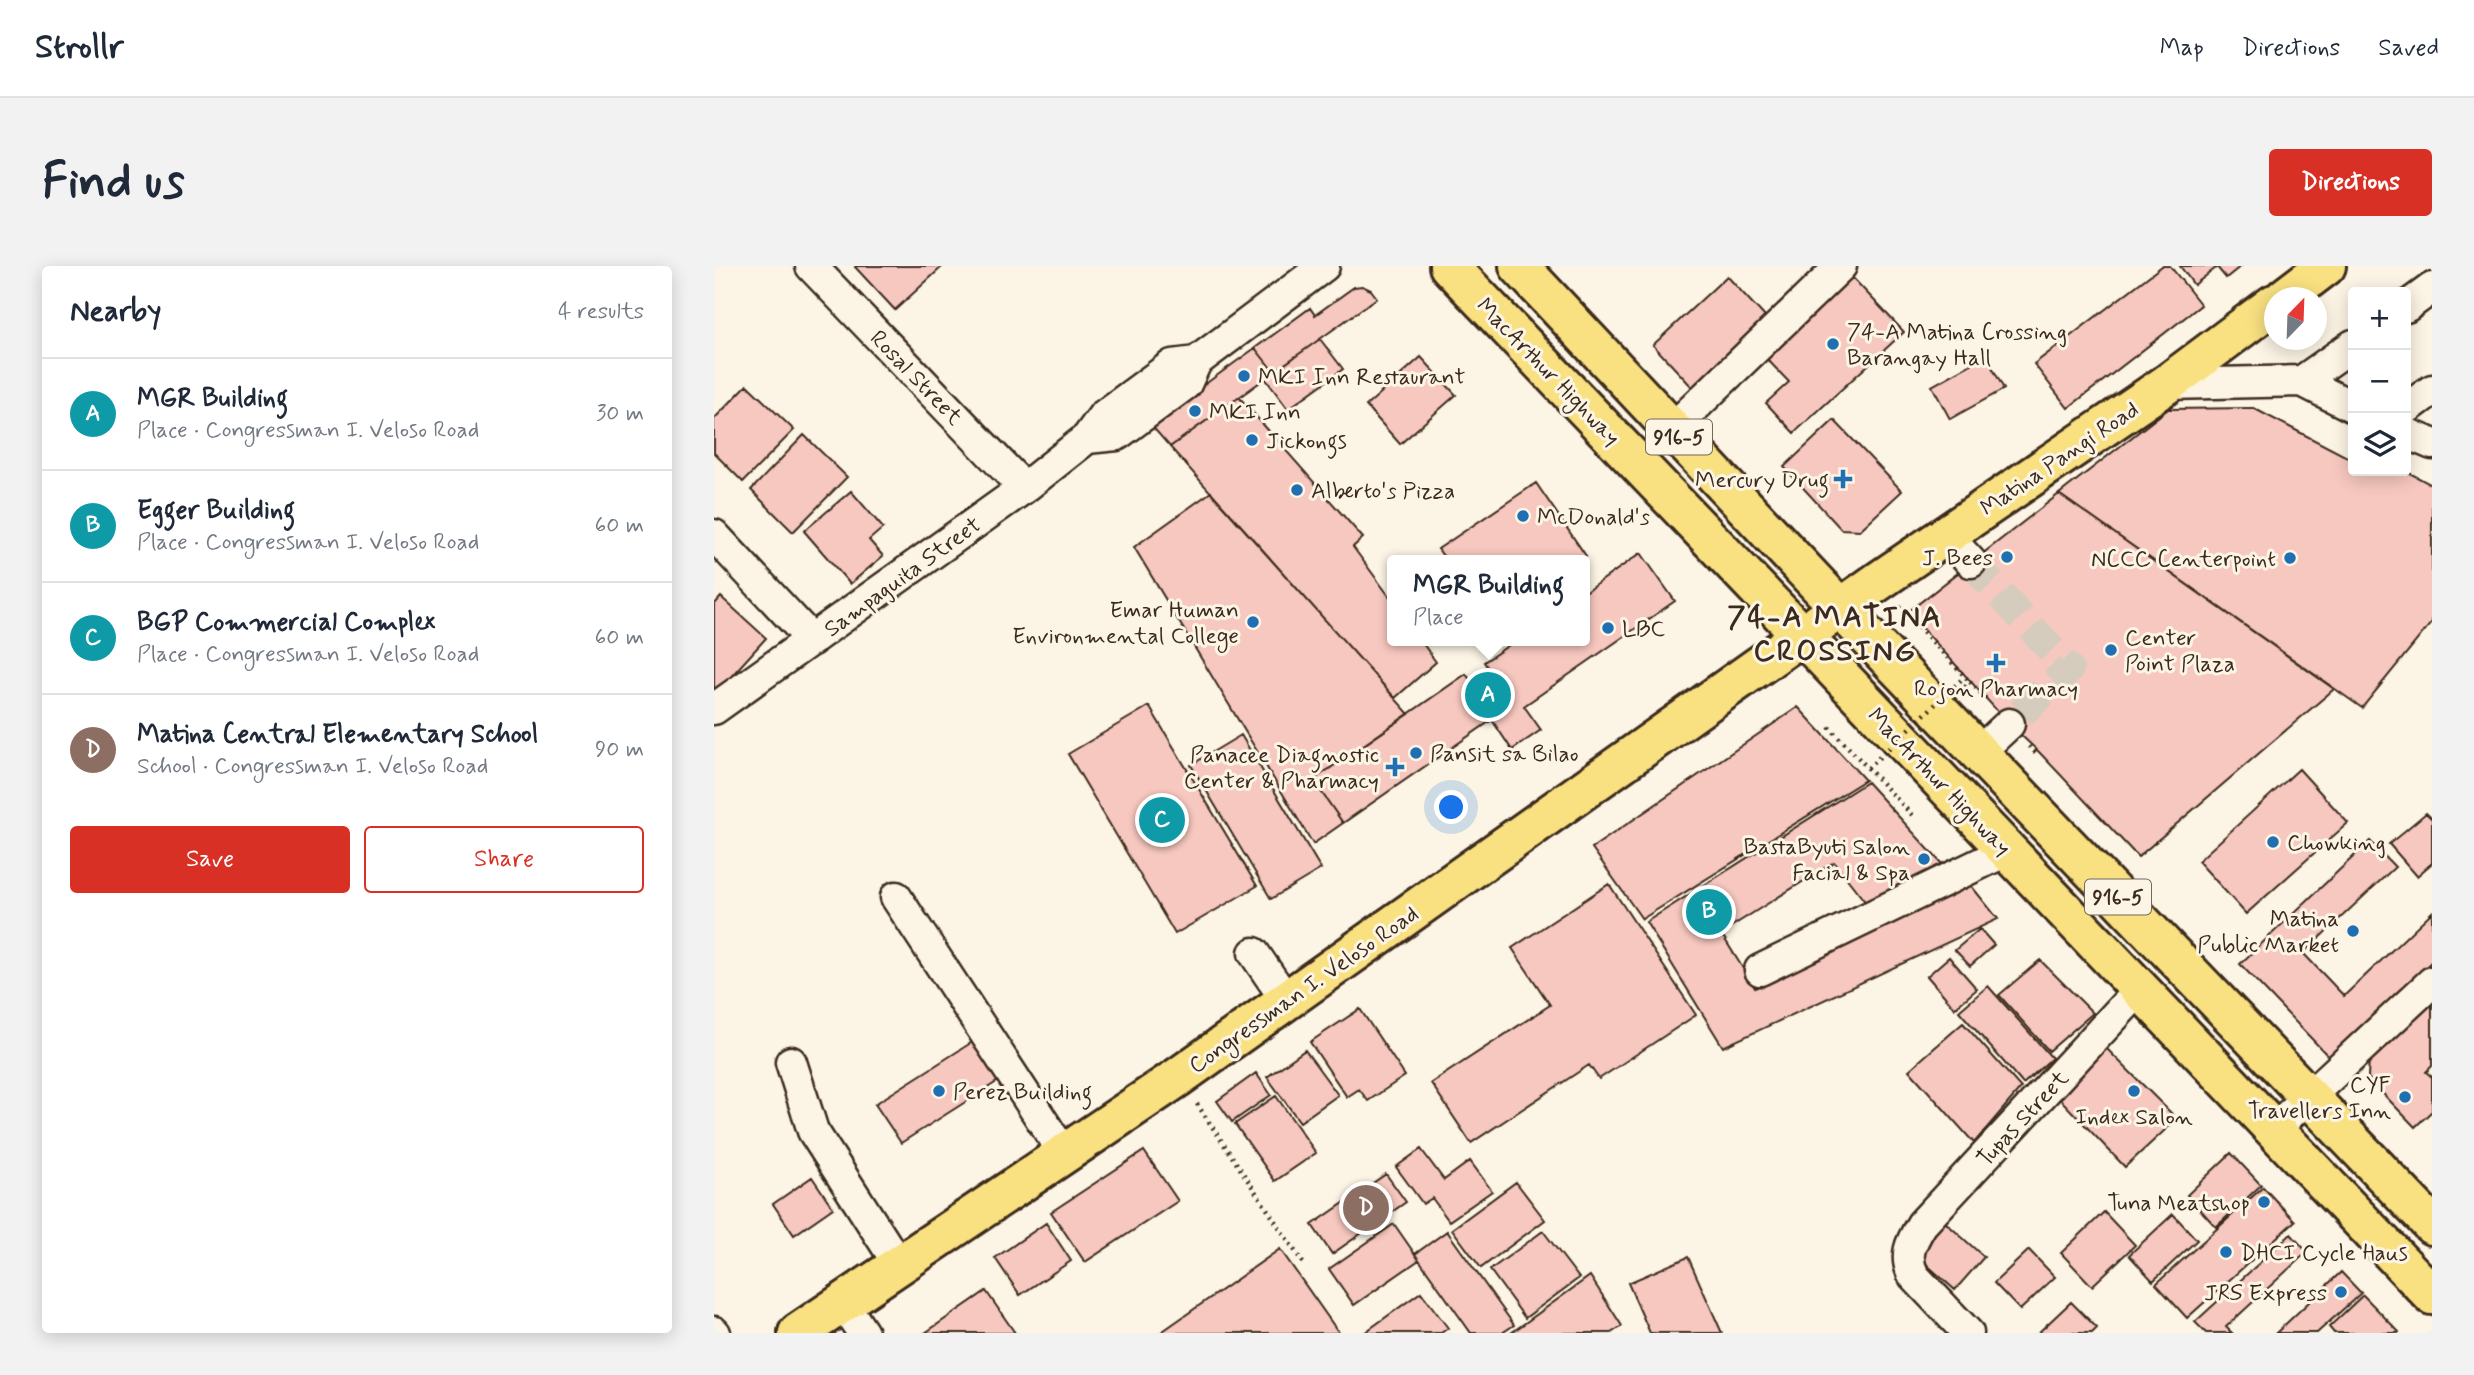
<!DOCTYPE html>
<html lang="en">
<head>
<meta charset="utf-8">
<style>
  :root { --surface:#fff; --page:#f2f2f3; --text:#1f2937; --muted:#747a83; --line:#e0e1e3; --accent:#d93025 }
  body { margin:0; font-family:Mynerve,sans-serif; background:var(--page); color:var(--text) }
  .controls { position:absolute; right:21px; top:21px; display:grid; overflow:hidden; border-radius:7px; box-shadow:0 4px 18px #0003 }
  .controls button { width:63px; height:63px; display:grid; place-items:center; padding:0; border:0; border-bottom:2px solid var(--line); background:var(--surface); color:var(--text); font:35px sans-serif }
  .compass { position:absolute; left:1550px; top:21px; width:63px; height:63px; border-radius:50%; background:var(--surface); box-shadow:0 4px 18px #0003; rotate:23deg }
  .you { position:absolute; left:738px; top:542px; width:24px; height:24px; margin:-18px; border:5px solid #fff; border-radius:50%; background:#1a73e8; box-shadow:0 0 0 10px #1a73e833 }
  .badge { display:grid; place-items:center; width:46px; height:46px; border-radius:50%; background:var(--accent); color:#fff; font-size:23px; font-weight:700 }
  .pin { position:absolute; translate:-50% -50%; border:4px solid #fff; box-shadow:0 2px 7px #0006 }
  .popup { position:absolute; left:673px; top:289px; width:203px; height:91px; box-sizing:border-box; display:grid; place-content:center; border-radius:7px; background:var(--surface); filter:drop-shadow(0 2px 5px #0005); font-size:23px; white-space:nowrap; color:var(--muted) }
  .popup b { font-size:26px; color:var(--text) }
  .popup::after { content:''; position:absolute; left:50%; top:100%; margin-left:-14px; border:14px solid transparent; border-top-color:var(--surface) }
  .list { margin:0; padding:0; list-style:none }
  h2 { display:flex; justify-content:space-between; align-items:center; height:91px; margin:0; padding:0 28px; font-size:30px }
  h2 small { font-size:23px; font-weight:400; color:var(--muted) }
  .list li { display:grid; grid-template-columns:46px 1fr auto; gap:21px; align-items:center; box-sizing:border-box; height:112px; padding:0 28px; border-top:2px solid var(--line) }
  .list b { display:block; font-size:26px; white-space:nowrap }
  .list p { margin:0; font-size:23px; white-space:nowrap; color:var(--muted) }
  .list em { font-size:23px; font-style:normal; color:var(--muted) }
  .actions { display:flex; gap:14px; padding:21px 28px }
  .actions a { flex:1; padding:16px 0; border:2px solid var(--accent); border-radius:7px; text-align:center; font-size:24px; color:var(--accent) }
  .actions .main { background:var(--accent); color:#fff }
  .icon { flex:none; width:38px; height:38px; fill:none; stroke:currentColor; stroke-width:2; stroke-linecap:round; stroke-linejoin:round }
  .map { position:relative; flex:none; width:1718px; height:1067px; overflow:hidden; border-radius:7px }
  header { display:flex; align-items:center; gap:42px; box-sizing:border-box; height:98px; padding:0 35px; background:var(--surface); border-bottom:2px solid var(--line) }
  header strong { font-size:33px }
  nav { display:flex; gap:38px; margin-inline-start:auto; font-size:24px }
  .intro { display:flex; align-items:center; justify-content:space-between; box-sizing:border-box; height:168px; padding:0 42px }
  h1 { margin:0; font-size:49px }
  .button { padding:18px 32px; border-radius:7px; background:var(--accent); color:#fff; font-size:24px; font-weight:700 }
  main { display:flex; gap:42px; padding:0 42px }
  aside { flex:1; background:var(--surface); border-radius:7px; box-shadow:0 4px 18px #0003 }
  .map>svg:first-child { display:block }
  .building { fill:#f7c8bf; stroke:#3b2a1e; stroke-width:2 }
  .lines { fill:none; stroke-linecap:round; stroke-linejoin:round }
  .minor-tunnel { stroke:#d5ccbd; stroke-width:30; stroke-dasharray:30 15; stroke-linecap:butt }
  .minor-casing { stroke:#3b2a1e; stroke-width:35 }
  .major-casing { stroke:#3b2a1e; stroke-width:44 }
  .path { stroke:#3b2a1e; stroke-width:4.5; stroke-dasharray:2 5; stroke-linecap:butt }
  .minor { stroke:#fcf5e5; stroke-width:30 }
  .major { stroke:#f9e181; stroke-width:38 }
  .path-bridge { stroke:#3b2a1e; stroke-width:4.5; stroke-dasharray:2 5; stroke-linecap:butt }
  .poi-dot { fill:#1f6fb2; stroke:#fcf5e5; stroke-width:2.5 }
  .labels { text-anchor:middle; stroke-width:6; stroke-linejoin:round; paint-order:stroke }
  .shield { fill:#fcf5e5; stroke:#75675a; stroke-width:2 }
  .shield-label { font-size:21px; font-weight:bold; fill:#3b2a1e }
  .poi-label { font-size:23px; fill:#3b2a1e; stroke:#fcf5e5; text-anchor:start }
  .street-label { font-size:23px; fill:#3b2a1e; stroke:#fcf5e5 }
  .district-label { font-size:30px; font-weight:bold; letter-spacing:2px; fill:#3b2a1e; stroke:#fcf5e5 }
</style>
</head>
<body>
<header>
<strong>Strollr</strong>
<nav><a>Map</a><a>Directions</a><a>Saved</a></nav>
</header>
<div class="intro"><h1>Find us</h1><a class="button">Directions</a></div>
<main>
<aside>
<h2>Nearby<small>4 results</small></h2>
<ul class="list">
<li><span class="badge" style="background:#0f9aa8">A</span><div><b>MGR Building</b><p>Place · Congressman I. Veloso Road</p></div><em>30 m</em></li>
<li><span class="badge" style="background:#0f9aa8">B</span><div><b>Egger Building</b><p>Place · Congressman I. Veloso Road</p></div><em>60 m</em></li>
<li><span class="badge" style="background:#0f9aa8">C</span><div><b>BGP Commercial Complex</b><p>Place · Congressman I. Veloso Road</p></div><em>60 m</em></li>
<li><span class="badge" style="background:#8d6e63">D</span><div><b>Matina Central Elementary School</b><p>School · Congressman I. Veloso Road</p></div><em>90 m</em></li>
</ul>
<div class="actions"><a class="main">Save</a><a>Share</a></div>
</aside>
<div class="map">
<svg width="1718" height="1067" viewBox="0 0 1718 1067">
  <rect width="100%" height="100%" fill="#fcf5e5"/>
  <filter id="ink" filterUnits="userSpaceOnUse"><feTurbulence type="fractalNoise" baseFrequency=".0143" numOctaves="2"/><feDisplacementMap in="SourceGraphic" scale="14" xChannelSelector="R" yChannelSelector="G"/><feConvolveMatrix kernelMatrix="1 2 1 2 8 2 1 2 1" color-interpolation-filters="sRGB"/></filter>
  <g filter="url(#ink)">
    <path class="building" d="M142 0H229L181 44 141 1Z
      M1448 0H1456L1487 39 1354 142 1320 98Z
      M1466 0H1500L1502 2 1480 19Z
      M1502 0H1527L1512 12Z
      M1136 9 1190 66 1080 167 1052 137 1075 116 1049 89Z
      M1013 10 1053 53 979 122 939 79Z
      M648 20 657 24 663 32 560 106 541 82 596 42 601 49 640 21Z
      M606 73 629 103 574 143 551 112Z
      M541 82 560 106 456 181 436 158Z
      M1272 90 1290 123 1236 153 1218 120Z
      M707 91 742 129 686 178 652 140Z
      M33 119 80 164 29 216 0 187V153Z
      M525 131 649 272 639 281 678 334V375H707L722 396 681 432 456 181Z
      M1539 142 1639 194V205H1692L1718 219V356L1648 442 1345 228 1454 143Z
      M1120 154 1188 225 1146 264 1127 263 1070 201Z
      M90 169 133 211 79 266 37 224Z
      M822 217 872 290 865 294H732L724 283Z
      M137 225 169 262 155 274 169 290 136 318 90 265Z
      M497 226 695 448 599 514 629 557 599 578 420 281Z
      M1345 228 1620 423 1424 591 1325 486 1295 458 1194 346Z
      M927 287 961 335 810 440 827 464 798 484 778 454 629 557 599 514 752 408 759 418 776 405 770 396 801 375H870V327Z
      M7 331 52 372 2 427 0 425V339Z
      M435 440 543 620 461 668 354 488Z
      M1084 441 1151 514 928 653 878 582Z
      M527 469 607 603 557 633 477 499Z
      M1585 503 1634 557 1532 648 1484 595Z
      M1153 516 1228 598 1153 638 1120 596 1007 667 1041 722 1255 617 1284 653 1009 781 932 656Z
      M1712 547 1718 553V597L1703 610 1675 578Z
      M1656 575 1681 601 1589 687 1630 730 1718 646V695L1616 792 1526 698Z
      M895 618 982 749 885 813 875 799 757 877 717 817 836 739 798 682Z
      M1266 663 1280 679 1256 700 1241 684Z
      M1235 691 1263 723 1241 742 1213 710Z
      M1326 694 1379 747 1335 785 1285 729Z
      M1274 720 1338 792 1309 818 1245 745Z
      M1718 729V800L1712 806 1718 811V845L1701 861 1654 812 1655 789Z
      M646 743 691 810 654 835 645 823 633 831 596 776Z
      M1249 757 1307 822 1260 877 1195 804Z
      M263 773 289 812 187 877 161 838Z
      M1390 780 1463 853 1411 901 1344 831Z
      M591 784 624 829 586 856 553 811Z
      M542 807 557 829 518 856 503 835Z
      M562 830 602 887 561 915 521 858Z
      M707 883 730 914 756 895 778 925 735 955 718 932 709 938 682 901Z
      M430 885 464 935 371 996 337 946Z
      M1517 887 1547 919 1502 961 1473 929Z
      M672 908 692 936 618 988 598 959Z
      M98 911 119 942 80 969 59 938Z
      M802 916 831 954 767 1002 738 963Z
      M1549 921 1581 955 1473 1052 1442 1018Z
      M1390 946 1421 979 1378 1020 1347 987Z
      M1459 948 1483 974 1439 1015 1415 989Z
      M1231 956 1270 991 1241 1024 1202 989Z
      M332 957 357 995 306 1029 281 992Z
      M680 958 705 994 640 1039 615 1003Z
      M733 965 800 1059 788 1067H757L701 988Z
      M829 965 865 1012 811 1052 776 1004Z
      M1577 968 1593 986 1512 1061 1518 1067H1492L1481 1056Z
      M566 983 625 1067H446Z
      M1315 984 1341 1011 1306 1044 1280 1017Z
      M974 991 1008 1067H936L914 1017Z
      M1627 1006 1647 1027 1603 1067H1562Z
      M876 1010 908 1060 897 1067H797Z
      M272 1025 301 1067H211Z
      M707 1026 734 1062 727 1067H650Z
      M1649 1029 1685 1066 1684 1067H1620L1615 1061Z
      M1357 1036 1383 1062 1378 1067H1324Z"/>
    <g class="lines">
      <path class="minor-tunnel" d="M1257 296 1355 403 1295 458"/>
      <g class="minor-casing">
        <path id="minor" d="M97 0 310 222
          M1692 41 1718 22
          M1588 115 1639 79
          M1453 118 1588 115 1639 141
          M1692 143 1718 124
          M958 163 1127 0
          M1692 167 1718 178
          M373 172 403 169 472 118 482 96
          M0 269 98 374
          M1232 269 1257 296
          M0 443 310 222 373 172 389 150 458 99 482 96 610 0
          M1265 486 1295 458
          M182 631 350 888
          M540 687 572 734
          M1046 704 1292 585
          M77 796 99 865 185 999
          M1559 864 1718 716
          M129 1037 149 1067
          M0 1066 1 1067
          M1254 1067 1200 1010C1189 990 1197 976 1208 958L1425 724"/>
      </g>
      <g class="major-casing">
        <path id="major" d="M735 0 1718 1029
          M805 0 1126 342 1718 959
          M1570 32 1612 0
          M84 1067 463 812 1162 317 1453 118 1560 38"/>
      </g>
      <path class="path" d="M1185 340 1256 416
        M1251 421 1256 416 1274 435
        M1115 461 1199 550
        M1315 480 1323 488 1325 486
        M483 838 589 997"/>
      <use href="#minor" class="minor"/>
      <use href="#major" class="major"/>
      <path class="path-bridge" d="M1154 502 1247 414"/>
    </g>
  </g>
  <g class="poi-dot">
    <circle cx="1119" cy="78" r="7"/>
    <circle cx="530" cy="110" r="7"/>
    <circle cx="481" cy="145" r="7"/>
    <circle cx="538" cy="174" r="7"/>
    <path d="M1125.5 202.5h7v7h7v7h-7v7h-7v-7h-7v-7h7z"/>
    <circle cx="583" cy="224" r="7"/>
    <circle cx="809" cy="250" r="7"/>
    <circle cx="1293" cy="291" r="7"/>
    <circle cx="1576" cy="292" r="7"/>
    <circle cx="539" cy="356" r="7"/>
    <circle cx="894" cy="362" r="7"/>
    <circle cx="1397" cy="384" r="7"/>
    <path d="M1278.5 386.5h7v7h7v7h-7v7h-7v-7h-7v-7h7z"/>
    <circle cx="702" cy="487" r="7"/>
    <path d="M677.5 490.5h7v7h7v7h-7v7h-7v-7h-7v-7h7z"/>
    <circle cx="1559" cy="576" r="7"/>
    <circle cx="1210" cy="593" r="7"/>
    <circle cx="1639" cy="665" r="7"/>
    <circle cx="225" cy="825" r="7"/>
    <circle cx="1420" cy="825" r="7"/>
    <circle cx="1691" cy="831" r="7"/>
    <circle cx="1550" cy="936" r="7"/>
    <circle cx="1512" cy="986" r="7"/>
    <circle cx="1627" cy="1026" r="7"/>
  </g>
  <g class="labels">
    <g class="shield">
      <rect x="932" y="153.5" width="66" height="35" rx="5"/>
      <rect x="1371" y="613.5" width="66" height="35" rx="5"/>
    </g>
    <g class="shield-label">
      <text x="965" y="178">916-5</text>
      <text x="1404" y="638">916-5</text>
    </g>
    <g class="poi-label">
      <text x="1133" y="73">74-A Matina Crossing<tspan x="1133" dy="26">Barangay Hall</tspan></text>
      <text x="544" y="118">MKI Inn Restaurant</text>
      <text x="495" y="153">MKI Inn</text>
      <text x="552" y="182">Jickongs</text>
      <text x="1115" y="221" text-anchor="end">Mercury Drug</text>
      <text x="597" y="232">Alberto's Pizza</text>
      <text x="823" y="258">McDonald's</text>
      <text x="1279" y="299" text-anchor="end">J. Bees</text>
      <text x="1562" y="300" text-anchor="end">NCCC Centerpoint</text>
      <text x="525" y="351" text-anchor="end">Emar Human<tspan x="525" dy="26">Environmental College</tspan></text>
      <text x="908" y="370">LBC</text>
      <text x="1411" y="379">Center<tspan x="1411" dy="26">Point Plaza</tspan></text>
      <text x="1282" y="430" text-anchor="middle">Rojon Pharmacy</text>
      <text x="716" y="495">Pansit sa Bilao</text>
      <text x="665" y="496" text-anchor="end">Panacee Diagnostic<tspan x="665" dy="26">Center &amp; Pharmacy</tspan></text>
      <text x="1573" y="584">Chowking</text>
      <text x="1196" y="588" text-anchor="end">BastaByuti Salon<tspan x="1196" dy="26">Facial &amp; Spa</tspan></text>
      <text x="1625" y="660" text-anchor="end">Matina<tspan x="1625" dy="26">Public Market</tspan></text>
      <text x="1677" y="826" text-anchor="end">CYF<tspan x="1677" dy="26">Travellers Inn</tspan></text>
      <text x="239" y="833">Perez Building</text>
      <text x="1420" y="858" text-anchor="middle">Index Salon</text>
      <text x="1536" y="944" text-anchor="end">Tuna Meatshop</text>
      <text x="1526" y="994">DHCI Cycle Haus</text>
      <text x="1613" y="1034" text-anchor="end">JRS Express</text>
    </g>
    <g class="street-label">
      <text transform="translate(835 105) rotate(46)" y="8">MacArthur Highway</text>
      <text transform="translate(203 111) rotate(46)" y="8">Rosal Street</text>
      <text transform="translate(1345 192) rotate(-34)" y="8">Matina Pangi Road</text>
      <text transform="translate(188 310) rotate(-36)" y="8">Sampaguita Street</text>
      <text transform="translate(1226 515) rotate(46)" y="8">MacArthur Highway</text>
      <text transform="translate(589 723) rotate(-35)" y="8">Congressman I. Veloso Road</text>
      <text transform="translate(1308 852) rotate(-47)" y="8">Tupas Street</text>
    </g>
    <g class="district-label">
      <text x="1121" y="360">74-A MATINA<tspan x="1121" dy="34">CROSSING</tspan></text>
    </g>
  </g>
</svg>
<div class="controls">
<button>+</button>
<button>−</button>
<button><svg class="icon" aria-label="layers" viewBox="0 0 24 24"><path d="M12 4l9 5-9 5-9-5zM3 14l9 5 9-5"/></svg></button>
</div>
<svg class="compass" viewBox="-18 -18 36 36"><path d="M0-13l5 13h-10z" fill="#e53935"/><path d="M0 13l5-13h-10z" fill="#747a83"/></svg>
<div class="you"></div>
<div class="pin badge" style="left:774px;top:429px;background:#0f9aa8">A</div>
<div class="popup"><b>MGR Building</b>Place</div>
<div class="pin badge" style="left:995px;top:646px;background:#0f9aa8">B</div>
<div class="pin badge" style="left:448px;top:554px;background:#0f9aa8">C</div>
<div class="pin badge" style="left:652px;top:942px;background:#8d6e63">D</div>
</div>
</main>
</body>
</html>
